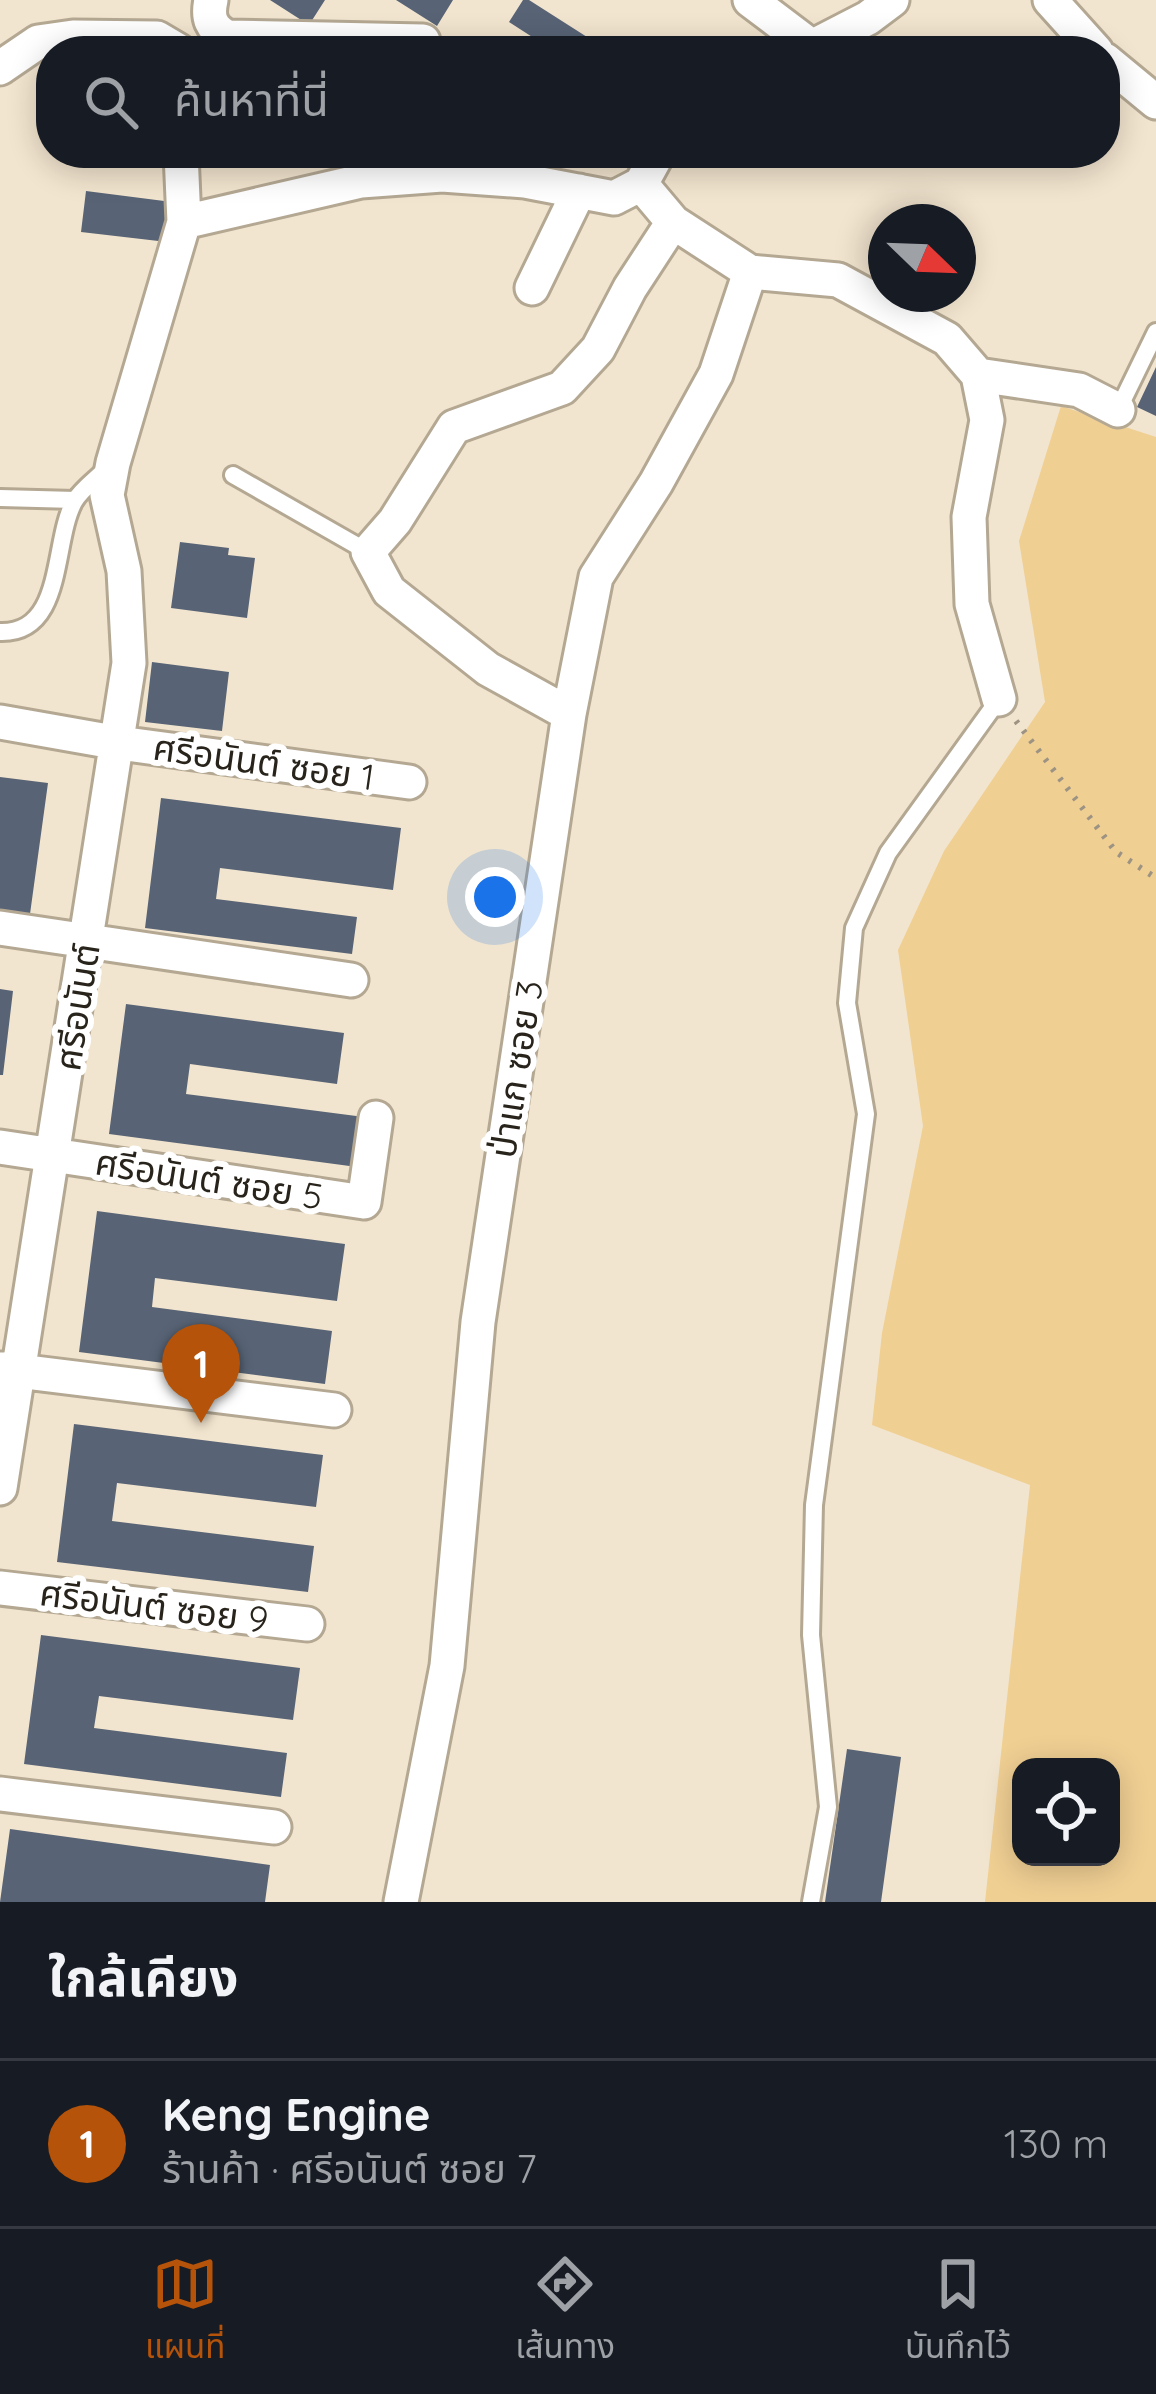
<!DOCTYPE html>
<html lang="th">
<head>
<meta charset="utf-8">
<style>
  :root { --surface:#171b24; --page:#20242c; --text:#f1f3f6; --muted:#9ea1a6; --line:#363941; --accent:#b45309 }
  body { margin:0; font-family:Quicksand,"Noto Sans Thai",sans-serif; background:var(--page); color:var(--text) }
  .controls { position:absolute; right:36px; bottom:36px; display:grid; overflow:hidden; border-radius:24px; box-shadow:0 6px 30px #0003 }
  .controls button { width:108px; height:108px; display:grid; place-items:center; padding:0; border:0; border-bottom:3px solid var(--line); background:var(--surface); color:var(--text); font:60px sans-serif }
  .compass { position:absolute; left:868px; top:204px; width:108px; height:108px; border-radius:50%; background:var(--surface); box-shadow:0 6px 30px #0003; rotate:113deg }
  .you { position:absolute; left:495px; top:897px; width:42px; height:42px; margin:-30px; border:9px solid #fff; border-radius:50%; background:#1a73e8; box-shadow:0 0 0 18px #1a73e833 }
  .badge { display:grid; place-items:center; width:78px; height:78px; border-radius:50%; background:var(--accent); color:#fff; font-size:39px; font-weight:700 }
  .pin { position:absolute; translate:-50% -99px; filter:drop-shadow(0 3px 6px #0008) }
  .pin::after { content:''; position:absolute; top:63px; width:42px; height:36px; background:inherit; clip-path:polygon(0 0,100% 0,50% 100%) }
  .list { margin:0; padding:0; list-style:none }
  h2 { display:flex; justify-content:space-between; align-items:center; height:156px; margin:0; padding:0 48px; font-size:51px }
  h2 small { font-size:39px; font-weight:400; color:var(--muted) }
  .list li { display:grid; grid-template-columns:78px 1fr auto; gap:36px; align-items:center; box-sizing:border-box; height:168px; padding:0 48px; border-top:3px solid var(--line) }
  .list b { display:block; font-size:45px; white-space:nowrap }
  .list p { margin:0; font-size:39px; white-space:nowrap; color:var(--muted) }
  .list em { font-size:39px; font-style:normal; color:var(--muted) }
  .icon { flex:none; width:66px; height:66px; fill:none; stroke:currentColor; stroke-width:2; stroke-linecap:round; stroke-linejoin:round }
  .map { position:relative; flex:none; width:1156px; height:1902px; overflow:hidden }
  .search { position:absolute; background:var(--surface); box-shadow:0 6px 30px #0003; left:36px; right:36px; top:36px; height:132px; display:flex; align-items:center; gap:30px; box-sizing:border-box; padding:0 42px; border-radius:48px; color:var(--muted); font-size:45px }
  .sheet { height:324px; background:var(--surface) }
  nav { display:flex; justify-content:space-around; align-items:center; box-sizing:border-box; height:168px; border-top:3px solid var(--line); background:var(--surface); font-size:33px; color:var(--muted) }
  nav a { display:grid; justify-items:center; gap:6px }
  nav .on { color:var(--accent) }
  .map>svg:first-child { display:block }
  .green { fill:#f0cf93; fill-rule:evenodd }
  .building { fill:#586476 }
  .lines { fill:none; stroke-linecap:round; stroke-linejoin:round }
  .lane-casing { stroke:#b4a893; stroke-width:22 }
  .street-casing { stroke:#b4a893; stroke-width:39 }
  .path { stroke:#9c9383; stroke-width:6; stroke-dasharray:3 9; stroke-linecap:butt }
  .lane { stroke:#fff; stroke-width:16 }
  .street { stroke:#fff; stroke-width:33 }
  .labels { text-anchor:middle; stroke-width:12; stroke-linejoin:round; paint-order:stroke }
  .street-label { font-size:36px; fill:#28241c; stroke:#fff }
</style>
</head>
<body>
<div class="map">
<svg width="1156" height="1902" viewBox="0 0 1156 1902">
  <rect width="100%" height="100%" fill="#f2e5cf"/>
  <path class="green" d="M1061 406 1156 437V1902H985L1030 1485 872 1425 882 1333 923 1126 898 950 944 851 1045 702 1019 541ZM1021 1767H1111V1857H1021Z"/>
  <path class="building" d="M270 0H325L309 25Z
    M396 0H453L437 26Z
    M523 0H529L609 51H554L509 22Z
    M86 191 172 202 167 242 81 232Z
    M1156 367V416L1137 407Z
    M180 542 229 548 228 555 255 558 247 618 171 608Z
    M152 662 229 672 222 731 145 722Z
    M0 777 48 783 30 914 0 910Z
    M161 798 401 828 393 890 220 868 216 899 357 917 352 954 145 928Z
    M0 989 13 991 3 1075H0Z
    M126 1004 344 1033 337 1084 190 1064 186 1094 364 1117 357 1167 109 1134Z
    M97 1211 345 1244 337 1301 155 1278 152 1307 332 1331 325 1384 79 1352Z
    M74 1424 323 1455 316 1507 117 1483 112 1521 314 1546 308 1592 57 1562Z
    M41 1635 300 1668 293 1720 99 1696 94 1728 287 1753 281 1797 24 1764Z
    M847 1749 901 1757 881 1902H825Z
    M10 1829 270 1865 265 1902H0Z"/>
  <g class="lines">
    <g class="lane-casing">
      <path id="lane" d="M1118 410 1156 332
        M233 475 368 552
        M0 498 75 500
        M0 632C65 634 52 542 74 502 81 489 98 478 108 467
        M811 1902 828 1807 811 1635 814 1505 866 1114 847 1003 854 928 888 853 999 699"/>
    </g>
    <g class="street-casing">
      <path id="street" d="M211 0C207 18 211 28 227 37L423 41
        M750 0 812 47
        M1050 0 1096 51
        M804 51 868 18 892 0
        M1105 60 1156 102
        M0 68 38 42 73 37 157 38 179 51
        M641 184 673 222 750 272 838 280 947 339 978 375 987 420 969 517 972 604 999 699
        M184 222 361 181 442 175 525 181 614 198 641 184 658 153
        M532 288 579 191
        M978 375 1079 390 1118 410
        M569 714 488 669 389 591 368 552 395 521 454 427 562 388 598 349 630 288 673 222
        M0 722 119 743 409 782
        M0 928 351 980
        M0 1147 364 1202 376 1118
        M2 1369 334 1410
        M0 1488 129 663 124 571 107 495 113 463 184 222 181 153
        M0 1588 307 1624
        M0 1794 274 1827
        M401 1902 447 1666 478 1322 569 714 596 577 656 483 716 374 750 272"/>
    </g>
    <path class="path" d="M1016 721 1116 852 1156 878"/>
    <use href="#lane" class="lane"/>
    <use href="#street" class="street"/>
  </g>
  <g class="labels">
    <g class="street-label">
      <text transform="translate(264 762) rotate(8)" y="13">ศรีอนันต์ ซอย 1</text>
      <text transform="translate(77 1007) rotate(-81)" y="13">ศรีอนันต์</text>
      <text transform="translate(516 1069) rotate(-81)" y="13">ป่าแก ซอย 3</text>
      <text transform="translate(209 1179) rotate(9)" y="13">ศรีอนันต์ ซอย 5</text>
      <text transform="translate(154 1606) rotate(7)" y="13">ศรีอนันต์ ซอย 9</text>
    </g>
  </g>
</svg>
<div class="controls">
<button><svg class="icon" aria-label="locate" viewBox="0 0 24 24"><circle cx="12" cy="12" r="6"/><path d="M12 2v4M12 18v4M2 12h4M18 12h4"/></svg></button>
</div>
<svg class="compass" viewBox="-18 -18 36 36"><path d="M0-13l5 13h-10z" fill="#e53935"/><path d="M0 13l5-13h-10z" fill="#9ea1a6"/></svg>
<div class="you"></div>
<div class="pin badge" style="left:201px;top:1423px">1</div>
<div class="search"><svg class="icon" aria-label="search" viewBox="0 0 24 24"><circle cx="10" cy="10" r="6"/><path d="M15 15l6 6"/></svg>ค้นหาที่นี่</div>
</div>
<section class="sheet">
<h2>ใกล้เคียง<small></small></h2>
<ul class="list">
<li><span class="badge">1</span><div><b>Keng Engine</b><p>ร้านค้า · ศรีอนันต์ ซอย 7</p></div><em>130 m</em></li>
</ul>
</section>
<nav>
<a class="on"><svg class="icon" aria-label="map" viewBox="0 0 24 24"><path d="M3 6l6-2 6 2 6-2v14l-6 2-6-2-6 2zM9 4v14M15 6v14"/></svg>แผนที่</a>
<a><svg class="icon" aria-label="directions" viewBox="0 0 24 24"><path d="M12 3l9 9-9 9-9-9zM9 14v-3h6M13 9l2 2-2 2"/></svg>เส้นทาง</a>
<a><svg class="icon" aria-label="saved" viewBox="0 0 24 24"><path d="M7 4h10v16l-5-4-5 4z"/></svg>บันทึกไว้</a>
</nav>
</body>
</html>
